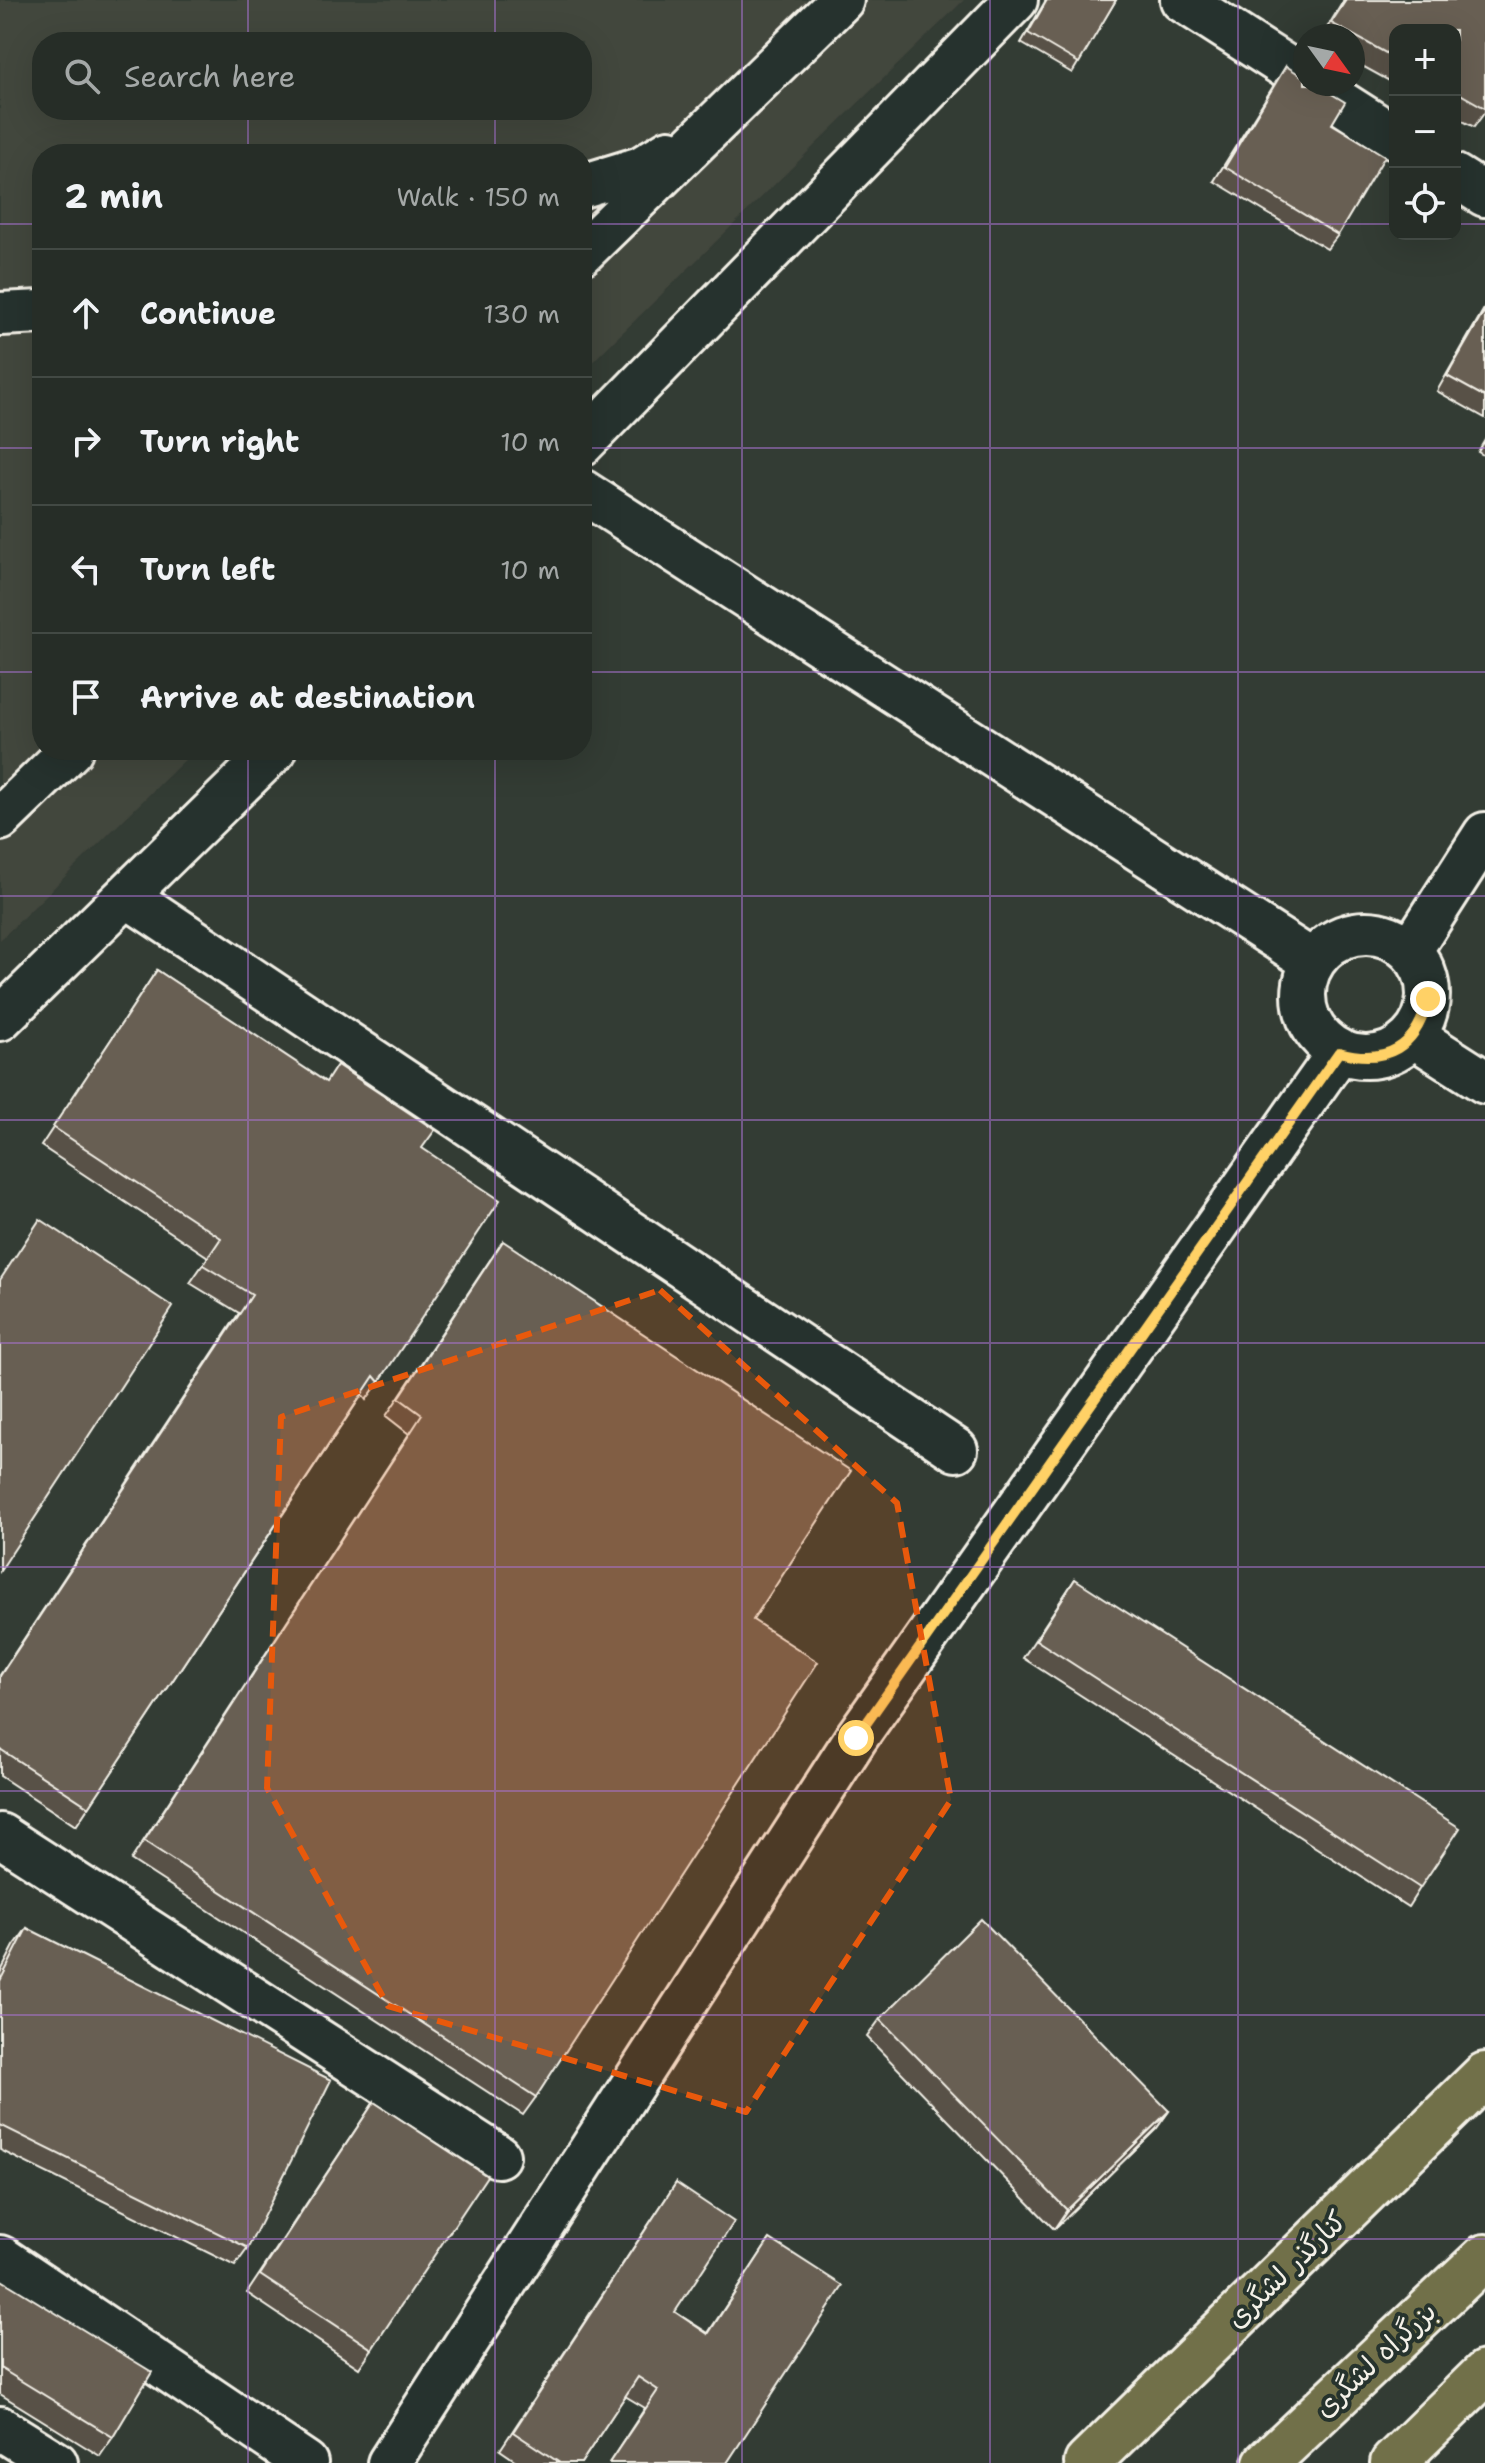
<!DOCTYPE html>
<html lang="en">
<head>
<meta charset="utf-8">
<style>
  :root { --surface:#262d27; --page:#323933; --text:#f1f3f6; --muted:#a4a8a7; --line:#424944 }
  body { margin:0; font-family:"Shantell Sans","Playpen Sans Arabic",sans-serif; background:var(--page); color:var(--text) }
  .controls { position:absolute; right:24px; top:24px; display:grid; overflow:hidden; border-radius:16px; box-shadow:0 8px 32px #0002 }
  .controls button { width:72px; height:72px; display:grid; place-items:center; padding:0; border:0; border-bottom:2px solid var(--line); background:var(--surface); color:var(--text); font:40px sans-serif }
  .compass { position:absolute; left:1293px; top:24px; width:72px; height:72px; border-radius:50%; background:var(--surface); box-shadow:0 8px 32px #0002; rotate:123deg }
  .stop { position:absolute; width:24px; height:24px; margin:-18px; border:6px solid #ffd166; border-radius:50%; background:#fff }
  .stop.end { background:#ffd166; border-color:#fff; box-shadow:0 2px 8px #0008 }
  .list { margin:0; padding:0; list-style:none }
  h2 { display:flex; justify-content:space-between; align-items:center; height:104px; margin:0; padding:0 32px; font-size:34px }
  h2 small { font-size:26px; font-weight:400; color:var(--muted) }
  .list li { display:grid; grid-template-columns:52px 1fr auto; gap:24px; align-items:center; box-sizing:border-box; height:128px; padding:0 32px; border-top:2px solid var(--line) }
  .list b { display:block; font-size:30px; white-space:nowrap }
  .list em { font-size:26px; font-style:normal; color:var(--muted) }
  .icon { flex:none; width:44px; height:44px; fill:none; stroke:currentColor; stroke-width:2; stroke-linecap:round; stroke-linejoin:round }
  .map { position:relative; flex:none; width:1485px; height:2463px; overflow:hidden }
  .search { position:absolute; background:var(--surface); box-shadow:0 8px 32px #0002; left:32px; top:32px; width:560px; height:88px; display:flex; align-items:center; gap:20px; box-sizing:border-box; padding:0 28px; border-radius:32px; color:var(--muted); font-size:30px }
  .panel { position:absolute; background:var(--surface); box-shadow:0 8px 32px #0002; left:32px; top:144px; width:560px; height:616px; border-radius:32px }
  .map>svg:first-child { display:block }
  .built { fill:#43463d; fill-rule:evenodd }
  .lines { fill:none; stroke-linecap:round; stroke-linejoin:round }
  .minor-casing { stroke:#f4f1e8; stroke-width:48 }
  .major-casing { stroke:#f4f1e8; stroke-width:50 }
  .highway-casing { stroke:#f4f1e8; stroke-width:50 }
  .minor { stroke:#26332d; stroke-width:42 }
  .major { stroke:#71704a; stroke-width:44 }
  .highway { stroke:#71704a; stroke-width:44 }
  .wall { fill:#595147; stroke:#f4f1e8; stroke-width:2 }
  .shaded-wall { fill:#494239; stroke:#f4f1e8; stroke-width:2 }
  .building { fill:#685e52; stroke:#f4f1e8; stroke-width:2 }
  .route { stroke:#ffd166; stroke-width:10 }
  .marked { fill:#e8590c; fill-opacity:0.2; stroke:#e8590c; stroke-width:6; stroke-dasharray:16 10; stroke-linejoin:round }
  .grid { fill:none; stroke:#a571cd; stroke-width:2; stroke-opacity:0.55 }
  .labels { text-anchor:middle; stroke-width:8; stroke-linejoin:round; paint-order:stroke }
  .street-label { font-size:28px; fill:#f4f1e8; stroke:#26332d }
</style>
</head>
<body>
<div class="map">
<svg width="1485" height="2463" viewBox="0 0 1485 2463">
  <rect width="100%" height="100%" fill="#333c34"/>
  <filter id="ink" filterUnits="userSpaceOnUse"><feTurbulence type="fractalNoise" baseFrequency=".0125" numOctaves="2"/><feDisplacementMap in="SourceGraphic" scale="16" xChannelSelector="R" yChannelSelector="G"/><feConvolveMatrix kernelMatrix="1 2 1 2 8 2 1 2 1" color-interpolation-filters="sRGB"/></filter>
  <g filter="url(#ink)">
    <path class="built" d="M0 0H964L582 372V154H42V750H195L0 940ZM42 42H582V110H42Z"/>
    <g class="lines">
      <g class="minor-casing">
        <path id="minor" d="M1182 0 1305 79
          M1312 84 1395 137
          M1455 176 1485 195
          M582 186 641 168 669 151
          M582 253 842 0
          M0 314 42 312
          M582 444 1016 0
          M582 491 1312 961
          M0 819 71 750
          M127 896 956 1450
          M1304 995a62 62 0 1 1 124 0a62 62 0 1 1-124 0Z
          M1410 951 1485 834
          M0 1019 275 750
          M1413 1036 1485 1082
          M0 1835 498 2156
          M0 2257 306 2463
          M0 2428 56 2463
          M389 2463 856 1738 1339 1052"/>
      </g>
      <g class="major-casing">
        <path id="major" d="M1087 2463 1485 2075"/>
      </g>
      <g class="highway-casing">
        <path id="highway" d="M1266 2463 1485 2257
          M1393 2463 1485 2373"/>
      </g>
      <use href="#minor" class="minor"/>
      <use href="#major" class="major"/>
      <use href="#highway" class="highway"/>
    </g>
    <path class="wall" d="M1046 0H1116L1072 73 1021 43Z
      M1344 0H1485V112L1474 127 1455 117V30H1395V84L1353 61V36H1322Z
      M1286 66 1332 124 1338 235 1327 249 1214 181Z
      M1485 307V418L1437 391Z
      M1485 440V456L1478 452Z
      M157 970 422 1148 379 1382 366 1400 362 1395 76 1826 0 1776V1675L239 1313 190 1283 208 1257 41 1146Z
      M490 1260 753 1620 536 2097 523 2115 131 1860 409 1434 386 1416Z
      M1075 1579 1420 1888 1408 1907 1023 1658Z
      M27 1928 248 2248 235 2266 0 2150V1973L14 1946Z
      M880 2019 1169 2111 1156 2129 1054 2229 867 2037Z
      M374 2102 372 2349 359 2368 247 2293Z
      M676 2183 675 2312 708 2333 770 2239 727 2463H609L645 2408 625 2396 581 2463H519L500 2450Z
      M0 2279 113 2437 100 2456 0 2394Z"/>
    <path class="shaded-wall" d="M1169 2111 1156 2129 1054 2229 1067 2210Z"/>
    <path class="building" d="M1047 0H1116L1079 63 1028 33Z
      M1346 0H1485V108L1455 91V30H1395V58L1331 23Z
      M1286 66 1305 78V84H1315L1345 102 1332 124 1385 156 1338 235 1225 167Z
      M1485 310V397L1447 376Z
      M157 970 326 1082 337 1065 435 1130 422 1148 500 1200 379 1382 374 1376 89 1807 0 1749V1676L252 1295 203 1265 221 1238 53 1127Z
      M40 1219 173 1307 0 1571V1280Z
      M503 1241 851 1471 753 1620 818 1662 536 2097 144 1841 422 1415 399 1398Z
      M1075 1579 1460 1828 1420 1888 1036 1640Z
      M981 1919 1169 2111 1067 2210 880 2019Z
      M27 1928 331 2080 248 2248 0 2125V1981Z
      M374 2102 487 2176 372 2349 260 2275Z
      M676 2183 734 2222 675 2312 708 2334 770 2239 843 2286 727 2463H609L658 2390 638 2377 581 2463H560L513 2432Z
      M0 2279 152 2372 113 2437 0 2368Z"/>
  </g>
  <g class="lines" filter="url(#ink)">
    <path class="route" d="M856 1738 1339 1052C1387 1065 1417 1047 1428 999"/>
  </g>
  <path class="marked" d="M660 1290 897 1503 951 1800 746 2112 388 2006 267 1788 281 1417Z"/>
  <path class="grid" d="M248 0V42M495 0V42M742 0V2463M990 0V2463M1238 0V2463M248 110V154M495 110V154M0 224H42M582 224H1395M1455 224H1485M0 448H42M582 448H1485M0 672H42M582 672H1485M248 750V2463M495 750V2463M0 896H1485M0 1120H1485M0 1343H1485M0 1567H1485M0 1791H1485M0 2015H1485M0 2239H1485"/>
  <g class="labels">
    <g class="street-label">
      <text transform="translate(1286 2269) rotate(-44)" y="10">کنارگذر لشگری</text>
      <text transform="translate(1375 2359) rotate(-43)" y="10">بزرگراه لشگری</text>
    </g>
  </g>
</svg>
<div class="controls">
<button>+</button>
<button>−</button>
<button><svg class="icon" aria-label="locate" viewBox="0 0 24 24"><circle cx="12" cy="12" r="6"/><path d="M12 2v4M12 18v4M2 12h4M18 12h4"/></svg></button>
</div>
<svg class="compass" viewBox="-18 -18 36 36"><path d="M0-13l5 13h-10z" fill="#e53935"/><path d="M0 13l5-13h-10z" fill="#a4a8a7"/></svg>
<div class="stop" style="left:856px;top:1738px"></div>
<div class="stop end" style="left:1428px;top:999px"></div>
<div class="search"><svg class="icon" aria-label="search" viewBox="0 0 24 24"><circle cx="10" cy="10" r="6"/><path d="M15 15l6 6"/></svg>Search here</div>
<section class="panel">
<h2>2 min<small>Walk · 150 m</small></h2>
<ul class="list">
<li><svg class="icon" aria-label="ahead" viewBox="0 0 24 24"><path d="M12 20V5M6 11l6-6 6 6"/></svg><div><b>Continue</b></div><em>130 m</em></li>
<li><svg class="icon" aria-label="right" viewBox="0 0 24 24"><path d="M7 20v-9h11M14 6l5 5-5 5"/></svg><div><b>Turn right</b></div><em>10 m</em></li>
<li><svg class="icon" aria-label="left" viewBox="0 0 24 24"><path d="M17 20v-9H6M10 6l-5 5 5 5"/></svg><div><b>Turn left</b></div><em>10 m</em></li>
<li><svg class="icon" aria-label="arrive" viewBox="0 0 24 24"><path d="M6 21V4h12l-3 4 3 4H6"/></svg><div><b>Arrive at destination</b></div></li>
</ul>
</section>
</div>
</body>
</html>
